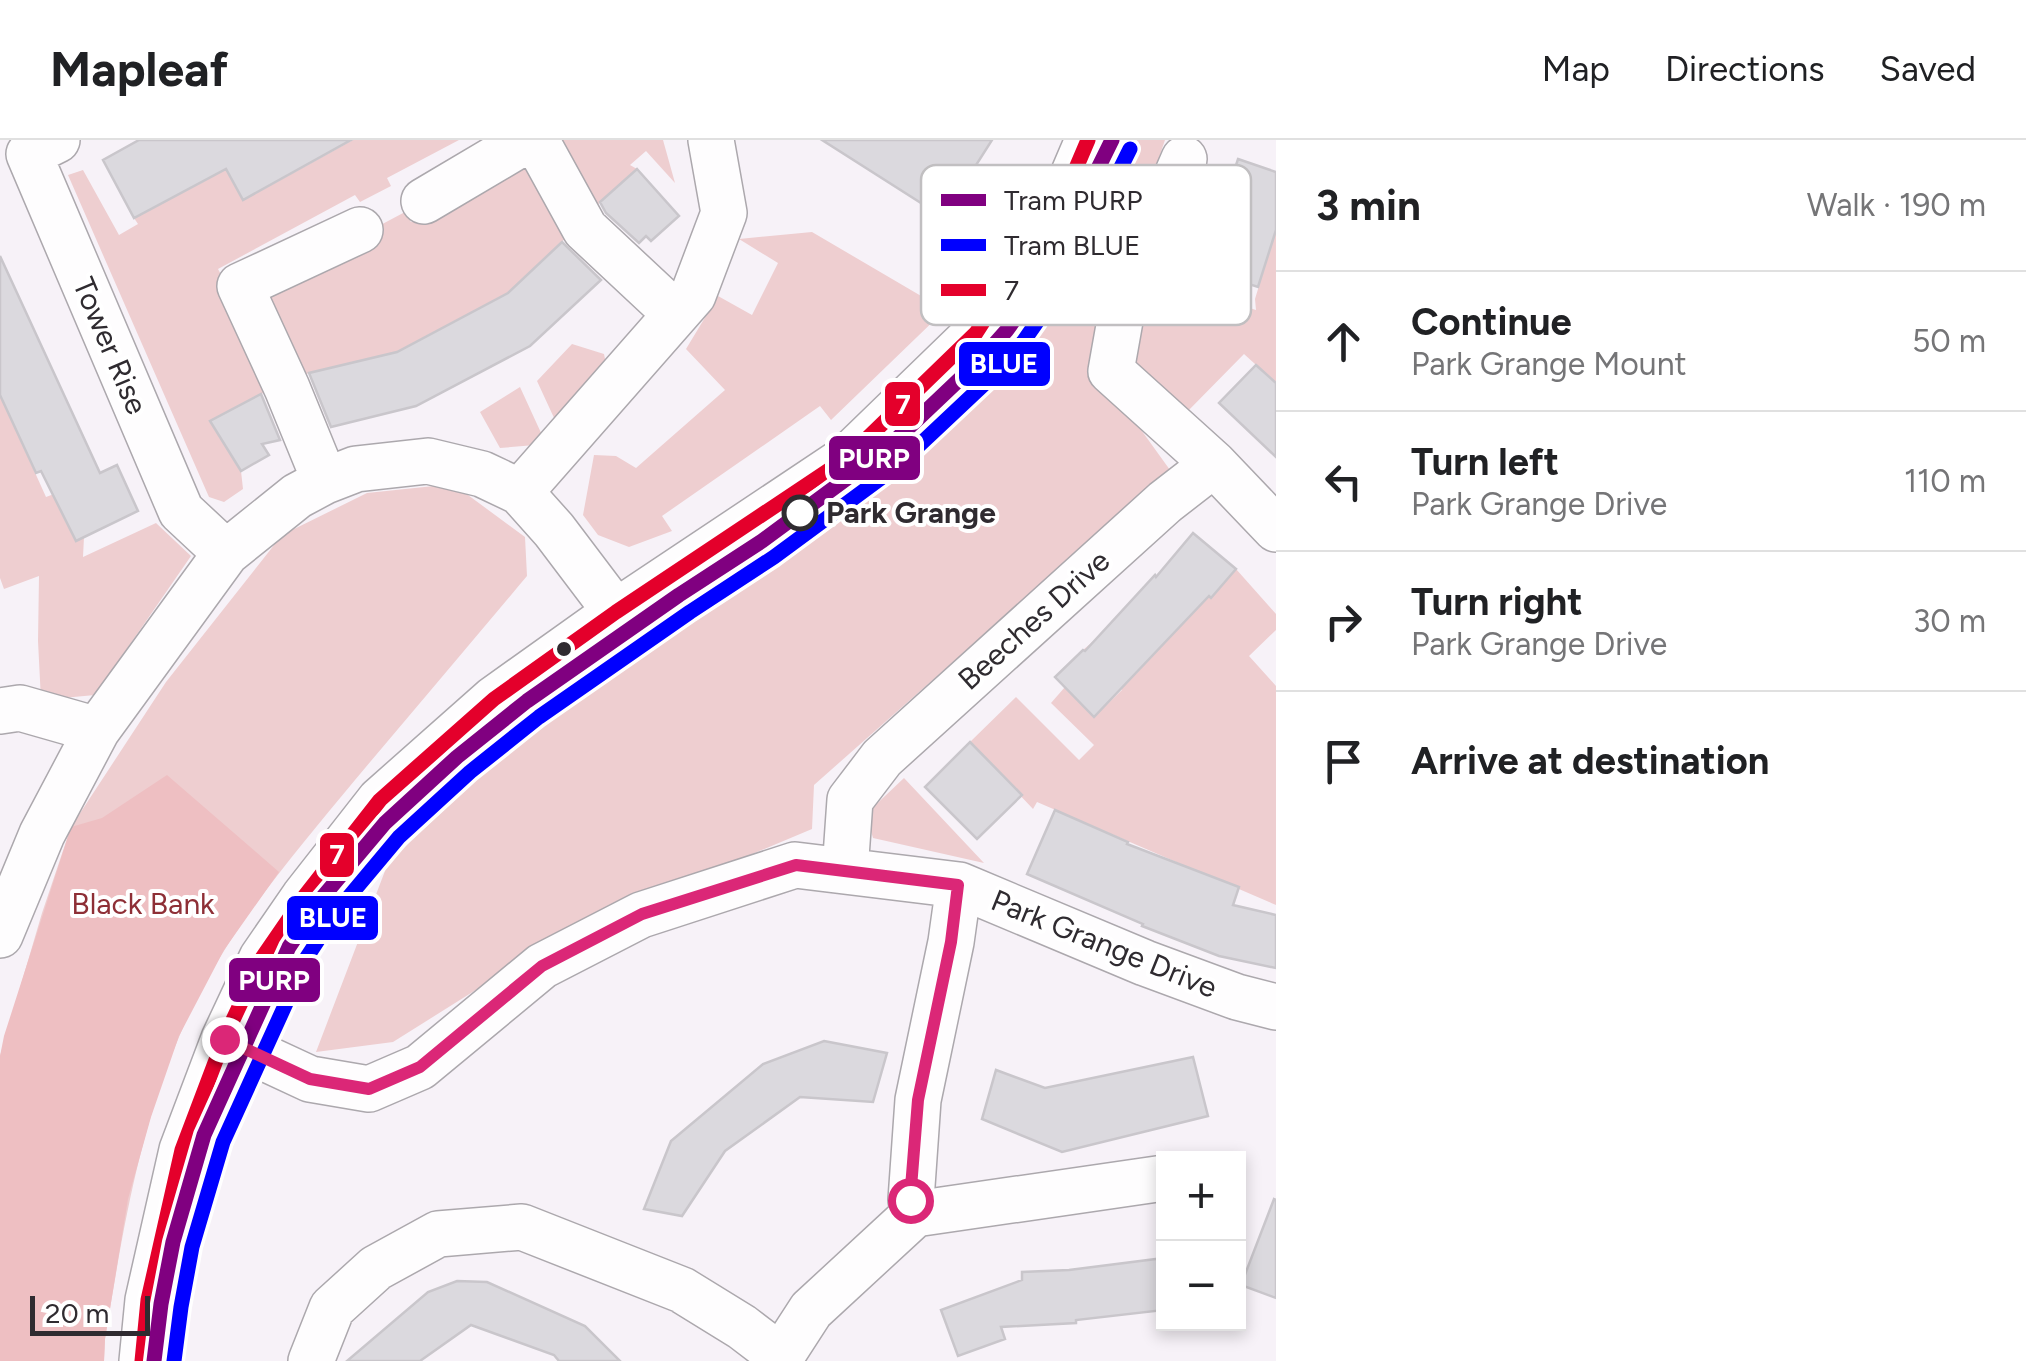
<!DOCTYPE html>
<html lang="en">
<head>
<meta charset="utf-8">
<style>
  :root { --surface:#fff; --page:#f2f2f2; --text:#202124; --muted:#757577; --line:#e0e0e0 }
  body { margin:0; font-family:Figtree,sans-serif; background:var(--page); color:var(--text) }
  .controls { position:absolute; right:30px; bottom:30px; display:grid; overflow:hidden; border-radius:0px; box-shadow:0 5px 15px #0003 }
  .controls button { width:90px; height:90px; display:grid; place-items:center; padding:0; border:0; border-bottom:2px solid var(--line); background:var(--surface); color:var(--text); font:50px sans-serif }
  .scale { position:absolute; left:30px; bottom:25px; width:120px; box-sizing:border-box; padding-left:10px; border:5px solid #2f2b30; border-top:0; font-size:28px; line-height:35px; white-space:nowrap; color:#2f2b30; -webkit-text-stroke:8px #fff; paint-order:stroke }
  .stop { position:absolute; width:30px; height:30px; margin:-22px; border:8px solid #db2777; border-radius:50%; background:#fff }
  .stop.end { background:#db2777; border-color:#fff; box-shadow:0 2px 10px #0008 }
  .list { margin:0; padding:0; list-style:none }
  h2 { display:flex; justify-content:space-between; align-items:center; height:130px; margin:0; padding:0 40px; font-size:42px }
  h2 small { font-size:32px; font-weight:400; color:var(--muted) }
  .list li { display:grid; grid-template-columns:65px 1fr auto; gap:30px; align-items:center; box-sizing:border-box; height:140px; padding:0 40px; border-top:2px solid var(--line) }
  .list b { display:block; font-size:38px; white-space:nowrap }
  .list p { margin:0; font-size:32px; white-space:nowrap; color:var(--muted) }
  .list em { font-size:32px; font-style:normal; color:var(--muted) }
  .icon { flex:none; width:55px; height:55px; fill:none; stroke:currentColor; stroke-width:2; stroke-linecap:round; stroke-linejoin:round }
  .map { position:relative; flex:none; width:1276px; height:1221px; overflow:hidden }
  header { display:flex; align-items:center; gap:60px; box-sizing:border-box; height:140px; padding:0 50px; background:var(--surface); border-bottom:2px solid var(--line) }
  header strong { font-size:48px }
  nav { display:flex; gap:55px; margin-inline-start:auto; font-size:35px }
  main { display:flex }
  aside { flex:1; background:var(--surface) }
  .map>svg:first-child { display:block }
  .green { fill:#eeced0 }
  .forest { fill:#eebfc2 }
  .building { fill:#dbd9de; stroke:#c9c6cb; stroke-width:2.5 }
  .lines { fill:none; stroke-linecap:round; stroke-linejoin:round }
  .minor-casing { stroke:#aca8ad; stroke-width:48 }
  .minor { stroke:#fefdfe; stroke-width:45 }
  .bus-1-casing { stroke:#fff; stroke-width:22 }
  .bus-1 { stroke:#e4002b; stroke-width:15 }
  .tram-1-casing { stroke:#fff; stroke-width:22 }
  .tram-2-casing { stroke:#fff; stroke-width:22 }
  .tram-1 { stroke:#800080; stroke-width:15 }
  .tram-2 { stroke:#00f; stroke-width:15 }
  .route { stroke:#db2777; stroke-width:12 }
  .stop-dot { fill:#fff; stroke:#2f2b30; stroke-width:5 }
  .bus-dot { fill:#2f2b30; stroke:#fff; stroke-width:4 }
  .labels { text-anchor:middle; stroke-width:8; stroke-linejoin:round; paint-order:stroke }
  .street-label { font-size:30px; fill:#2f2b30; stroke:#fff }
  .stop-label { font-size:30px; font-weight:bold; fill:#2f2b30; stroke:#fff; text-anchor:start }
  .park-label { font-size:30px; fill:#8e2f36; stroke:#fff }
  .key { fill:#fff; stroke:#c1bfc1; stroke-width:2.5 }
  .key-label { font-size:28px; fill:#2f2b30 }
  .line-badge { stroke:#fff; stroke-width:4 }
  .badge-label { font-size:28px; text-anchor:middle; font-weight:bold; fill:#fff }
</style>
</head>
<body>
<header>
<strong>Mapleaf</strong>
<nav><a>Map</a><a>Directions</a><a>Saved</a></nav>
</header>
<main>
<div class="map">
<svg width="1276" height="1221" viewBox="0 0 1276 1221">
  <rect width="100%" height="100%" fill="#f7f2f8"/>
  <path class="green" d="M353 0H459L387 38 391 46 360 62 355 55 218 129 280 244 211 281 241 331 243 349 224 362 209 357 68 35 83 30 119 95 138 84 134 78 205 41 223 24 244 60Z
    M544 0H663L675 43 646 11 630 25 637 29 583 78Z
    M1135 0H1165L1090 219 1170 330 814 645 812 689 573 789 393 902 316 912 388 723 498 619 893 337 1033 194Z
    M532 18 573 91 499 162H491L396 212 298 236 258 164 378 101 373 89 405 72 411 82Z
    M1276 90V243L1244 214 1185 274 1122 229 1128 182 1162 141 1256 170 1255 159Z
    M812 92 945 170 831 280 820 266 662 376 672 391 629 407 598 395 583 375 594 315 616 316 636 328 725 250 686 209 718 156 752 175 778 123 739 99Z
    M572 204 604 214 606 224 555 280 537 241Z
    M520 247 542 295 535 305 500 308 480 272Z
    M0 255 46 357 54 354 75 400 84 397 83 417 156 383 191 416 95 555 41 560 38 501 39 436 4 449 0 438Z
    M453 344 525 397 527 436C470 504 412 572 355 640 289 720 219 800 179 897 138 994 122 1096 105 1199L104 1221H0V916L42 773 71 687 166 542 282 395 367 353Z
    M1236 429 1276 474V490L1249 516 1276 546V765L1037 662 1033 669 970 602 1016 557 1079 620 1094 605 1051 563 1065 547 1095 576 1122 550 1083 510 1097 498 1136 534 1157 511 1119 474 1133 459 1172 495 1194 472 1190 440 1211 458Z
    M904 638 984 723 873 698 866 674Z"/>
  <path class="forest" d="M167 635 279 732 224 810 179 896 151 977 128 1059 105 1199 104 1221H0V916L4 896 71 687 102 678Z"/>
  <path class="building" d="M139 0H351L243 60 226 29 134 78 103 20Z
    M822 0H992L943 77Z
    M1238 19 1276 32V90L1258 147 1202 129Z
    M637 29 679 76 651 101 646 96 639 103 606 73 600 62Z
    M562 102 601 140 530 206 416 266 331 287 309 233 397 212 508 153Z
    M0 116 100 333 117 325 138 371 76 401 41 331 36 333 0 255Z
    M1256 225 1276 243V317L1219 263Z
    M261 254 280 300 262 304 269 315 241 331 210 281Z
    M1193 393 1236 429 1211 458 1209 456 1094 577 1055 537 1083 510 1085 511 1155 435 1156 437Z
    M970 602 1022 655 977 699 925 647Z
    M1055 670 1128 702 1127 704 1239 747 1233 765 1276 775V828L1219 816 1142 786 1143 784 1027 734Z
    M824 901 887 913 873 962 800 957 725 1011 682 1076 644 1069 671 1001 763 924Z
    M1193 917 1208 976 1062 1012 982 979 996 930 1045 948Z
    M1274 1059 1276 1060V1158L1241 1145Z
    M1164 1118V1170L1076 1180V1183L1001 1187 1005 1199 958 1216 941 1170 1022 1140V1132L1069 1130Z
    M457 1141 487 1142 585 1186 620 1221H559L554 1215 471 1185 420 1221H347L428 1152Z"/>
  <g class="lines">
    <g class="minor-casing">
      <path id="minor" d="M57 0 29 14 181 371 226 413
        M536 0 585 89 676 174
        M1184 19 1124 158 1111 231 1214 324
        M424 61 527 0
        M325 341 287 248 240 146 360 90
        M520 352 693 155 724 73 711 0
        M0 571 20 568 97 590
        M845 731 850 660 882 618 1165 362 1214 324 1276 389
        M0 795 42 694 97 590 226 413 297 356 325 341 356 329 428 321 482 334 520 352 554 390 616 472
        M224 899 310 939 369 949 420 927 542 826 641 775 795 725 959 745 1145 823 1237 857 1276 867
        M915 1074 1164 1038
        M142 1221 148 1160 182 1010 224 899 262 818 304 757 380 660 494 559 616 472 847 318 976 193 1065 54 1088 0
        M311 1221 332 1168 376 1128 438 1094 522 1087 682 1150 742 1187 780 1216
        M778 1221 811 1170 915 1074 911 1060 918 960 951 802 959 745"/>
    </g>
    <use href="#minor" class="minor"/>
    <g class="bus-1-casing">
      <path id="bus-1" d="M142 1221 148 1160 182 1010 224 899 262 818 304 757 380 660 494 559 616 472 847 318 976 193 1065 54 1088 0"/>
    </g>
    <use href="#bus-1" class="bus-1"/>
    <g class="tram-1-casing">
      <path id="tram-1" d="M154 1221 161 1164 173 1102 204 995 289 807 321 759 385 683 457 617 527 561 679 455 762 401 884 311 983 217 1007 190 1045 136 1112 0"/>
    </g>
    <g class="tram-2-casing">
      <path id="tram-2" d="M174 1221 181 1167 192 1107 223 1002 307 817 337 771 399 697 470 632 539 577 690 472 774 417 896 327 997 232 1023 202 1062 146 1130 9"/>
    </g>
    <use href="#tram-1" class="tram-1"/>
    <use href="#tram-2" class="tram-2"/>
  </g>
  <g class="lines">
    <path class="route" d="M224 899 310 939 369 949 420 927 542 826 642 774 796 725 958 745 951 802 918 960 910 1060"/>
  </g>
  <circle class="stop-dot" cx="800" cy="373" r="16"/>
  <circle class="bus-dot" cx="564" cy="509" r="9"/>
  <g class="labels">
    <g class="street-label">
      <text transform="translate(110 206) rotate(67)" y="10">Tower Rise</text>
      <text transform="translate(1034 480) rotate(-42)" y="10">Beeches Drive</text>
      <text transform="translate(1104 804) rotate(22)" y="10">Park Grange Drive</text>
    </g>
    <g class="stop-label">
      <text x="826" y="383">Park Grange</text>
    </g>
    <g class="park-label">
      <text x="143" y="774">Black Bank</text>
    </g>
  </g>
  <rect x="921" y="25" width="330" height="160" rx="15" class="key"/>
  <rect x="941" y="54" width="45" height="12" fill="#800080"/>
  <rect x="941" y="99" width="45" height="12" fill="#00f"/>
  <rect x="941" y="144" width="45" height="12" fill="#e4002b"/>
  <g class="key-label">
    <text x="1004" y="70">Tram PURP</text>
    <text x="1004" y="115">Tram BLUE</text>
    <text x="1004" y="160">7</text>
  </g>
  <g class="line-badge">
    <rect x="957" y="200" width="95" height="48" rx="10" fill="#00f"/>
    <rect x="883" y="240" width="39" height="48" rx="10" fill="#e4002b"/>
    <rect x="827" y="294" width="95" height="48" rx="10" fill="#800080"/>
    <rect x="318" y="691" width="38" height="48" rx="10" fill="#e4002b"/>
    <rect x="285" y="754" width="95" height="48" rx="10" fill="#00f"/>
    <rect x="227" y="816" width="95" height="48" rx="10" fill="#800080"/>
  </g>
  <g class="badge-label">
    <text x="1004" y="233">BLUE</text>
    <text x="903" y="274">7</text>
    <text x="874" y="328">PURP</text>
    <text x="337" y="724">7</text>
    <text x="333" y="787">BLUE</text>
    <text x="274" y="850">PURP</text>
  </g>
</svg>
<div class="controls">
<button>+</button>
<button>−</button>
</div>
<div class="scale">20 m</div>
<div class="stop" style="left:910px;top:1060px"></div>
<div class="stop end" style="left:224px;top:899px"></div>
</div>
<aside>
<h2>3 min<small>Walk · 190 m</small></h2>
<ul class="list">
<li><svg class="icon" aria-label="ahead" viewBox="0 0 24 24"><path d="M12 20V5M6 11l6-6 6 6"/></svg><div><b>Continue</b><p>Park Grange Mount</p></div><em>50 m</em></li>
<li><svg class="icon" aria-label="left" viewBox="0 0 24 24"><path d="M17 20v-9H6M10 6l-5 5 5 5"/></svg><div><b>Turn left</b><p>Park Grange Drive</p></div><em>110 m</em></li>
<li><svg class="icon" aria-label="right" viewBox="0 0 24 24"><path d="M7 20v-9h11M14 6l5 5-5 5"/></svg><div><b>Turn right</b><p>Park Grange Drive</p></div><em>30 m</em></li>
<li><svg class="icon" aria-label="arrive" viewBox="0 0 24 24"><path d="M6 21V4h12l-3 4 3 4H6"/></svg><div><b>Arrive at destination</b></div></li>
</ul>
</aside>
</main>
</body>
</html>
